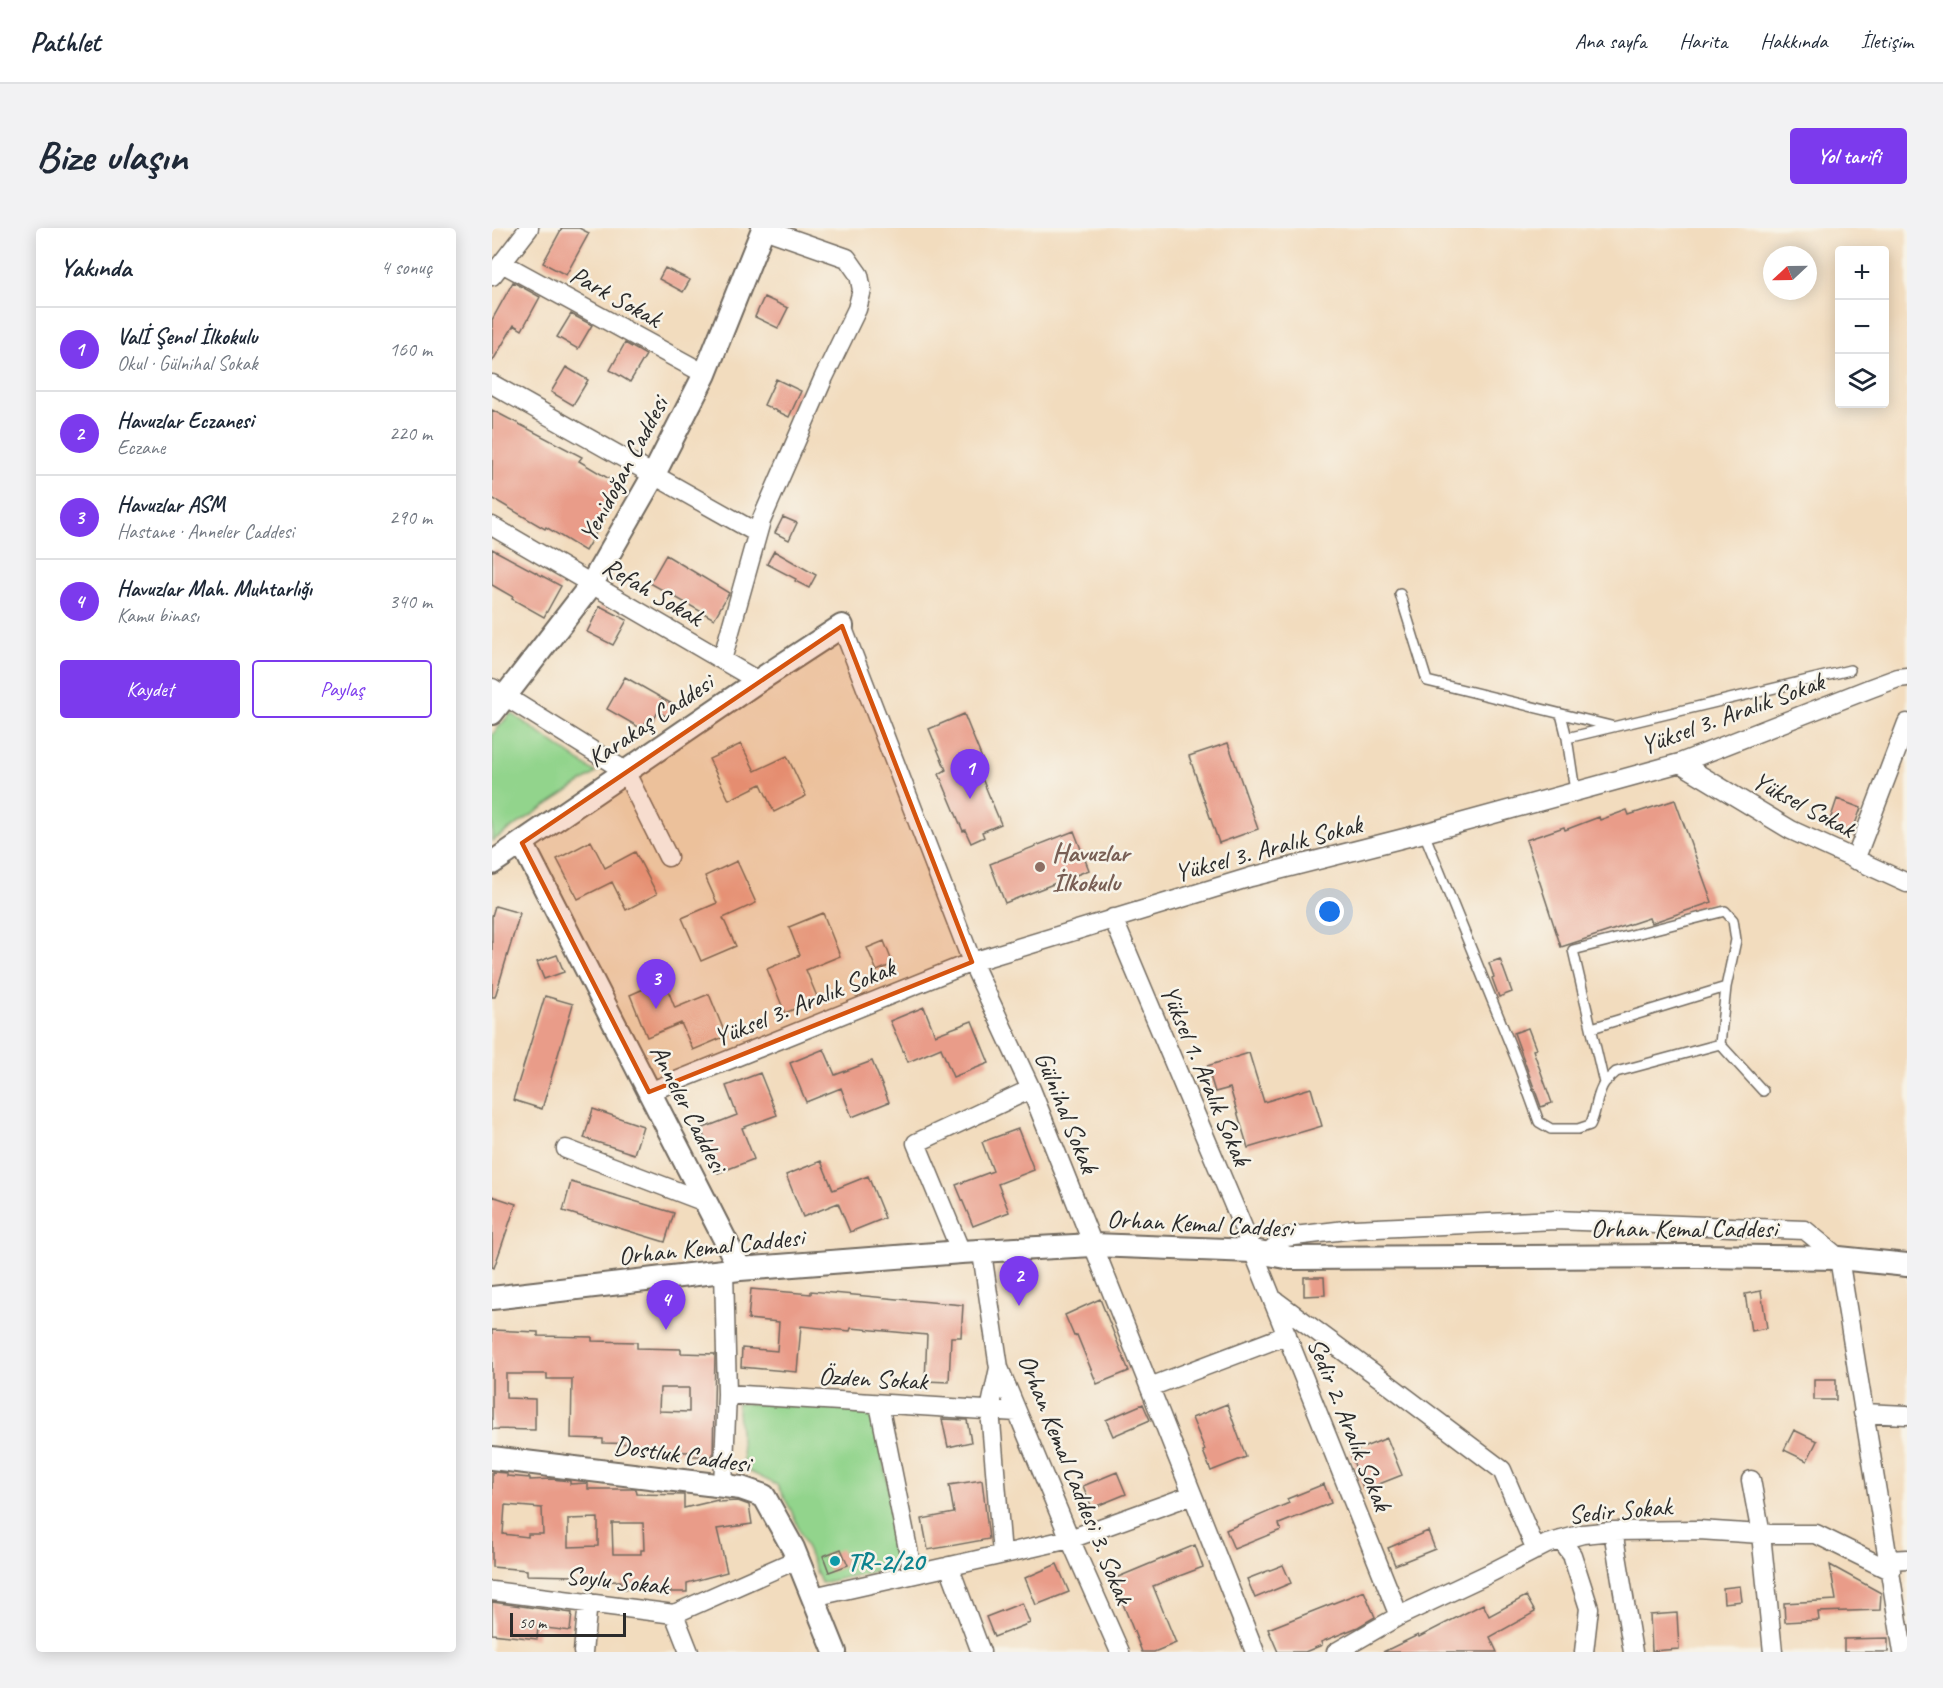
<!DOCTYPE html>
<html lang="tr">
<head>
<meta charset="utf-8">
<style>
  :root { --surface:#fff; --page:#f2f2f3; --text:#1f2937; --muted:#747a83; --line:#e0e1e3; --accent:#7c3aed }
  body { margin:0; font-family:Caveat,sans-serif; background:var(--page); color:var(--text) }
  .controls { position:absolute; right:18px; top:18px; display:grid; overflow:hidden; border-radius:6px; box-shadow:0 3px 15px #0003 }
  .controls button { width:54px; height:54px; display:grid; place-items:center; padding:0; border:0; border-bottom:2px solid var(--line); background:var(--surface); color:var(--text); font:30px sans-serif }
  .compass { position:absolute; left:1271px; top:18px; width:54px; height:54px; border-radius:50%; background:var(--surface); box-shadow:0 3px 15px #0003; rotate:248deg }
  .scale { position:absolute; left:18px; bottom:15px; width:116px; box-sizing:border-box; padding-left:6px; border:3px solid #2b2b2b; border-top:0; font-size:16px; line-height:21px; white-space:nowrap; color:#2b2b2b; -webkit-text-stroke:4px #f7f3e8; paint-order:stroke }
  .you { position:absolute; left:838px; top:684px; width:21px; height:21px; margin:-15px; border:4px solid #fff; border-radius:50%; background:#1a73e8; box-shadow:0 0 0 9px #1a73e833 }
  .badge { display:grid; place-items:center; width:39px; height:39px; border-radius:50%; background:var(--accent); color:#fff; font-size:20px; font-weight:700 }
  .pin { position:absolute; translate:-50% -50px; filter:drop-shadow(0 2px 3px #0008) }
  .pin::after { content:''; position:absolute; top:32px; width:21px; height:18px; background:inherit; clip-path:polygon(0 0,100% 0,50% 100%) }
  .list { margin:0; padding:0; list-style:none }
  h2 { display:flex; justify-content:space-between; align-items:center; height:78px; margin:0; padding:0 24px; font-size:26px }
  h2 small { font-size:20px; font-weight:400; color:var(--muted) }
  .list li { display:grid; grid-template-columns:39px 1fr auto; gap:18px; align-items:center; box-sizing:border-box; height:84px; padding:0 24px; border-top:2px solid var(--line) }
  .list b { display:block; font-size:22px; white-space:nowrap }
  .list p { margin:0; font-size:20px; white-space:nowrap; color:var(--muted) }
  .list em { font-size:20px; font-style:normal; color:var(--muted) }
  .actions { display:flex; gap:12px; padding:18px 24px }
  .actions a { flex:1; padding:14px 0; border:2px solid var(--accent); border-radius:6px; text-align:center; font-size:21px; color:var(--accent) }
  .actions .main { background:var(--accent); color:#fff }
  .icon { flex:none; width:33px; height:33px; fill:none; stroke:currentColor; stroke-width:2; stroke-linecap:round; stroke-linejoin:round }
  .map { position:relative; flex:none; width:1415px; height:1424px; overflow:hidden; border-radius:6px }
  header { display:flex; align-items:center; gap:36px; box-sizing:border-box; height:84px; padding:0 30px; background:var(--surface); border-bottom:2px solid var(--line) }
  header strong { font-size:28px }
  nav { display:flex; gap:33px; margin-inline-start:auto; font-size:21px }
  .intro { display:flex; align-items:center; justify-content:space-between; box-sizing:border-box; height:144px; padding:0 36px }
  h1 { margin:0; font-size:42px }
  .button { padding:15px 27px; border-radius:6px; background:var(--accent); color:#fff; font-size:21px; font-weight:700 }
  main { display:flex; gap:36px; padding:0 36px }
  aside { flex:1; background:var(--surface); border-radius:6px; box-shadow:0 3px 15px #0003 }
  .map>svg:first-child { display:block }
  .green { fill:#92d48c; stroke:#5e805c; stroke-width:1.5 }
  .building { fill:#e99c89; fill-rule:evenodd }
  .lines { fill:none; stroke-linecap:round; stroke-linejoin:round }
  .service-casing { stroke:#71695e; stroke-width:12 }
  .minor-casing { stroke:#71695e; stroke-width:21 }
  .tertiary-casing { stroke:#71695e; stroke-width:26 }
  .service { stroke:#fff; stroke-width:9 }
  .minor { stroke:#fff; stroke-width:18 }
  .tertiary { stroke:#fff; stroke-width:22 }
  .marked { fill:#d5540f; fill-opacity:0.2; stroke:#d5540f; stroke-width:4.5; stroke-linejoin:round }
  .education-dot { fill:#8d6e63; stroke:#f7f3e8; stroke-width:2 }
  .culture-dot { fill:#0f9aa8; stroke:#f7f3e8; stroke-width:2 }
  .labels { text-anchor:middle; stroke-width:5; stroke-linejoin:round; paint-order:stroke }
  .street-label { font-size:26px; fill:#2b2b2b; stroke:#f7f3e8 }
  .education-label { font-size:26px; font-weight:bold; fill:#785e54; stroke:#f7f3e8; text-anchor:start }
  .culture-label { font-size:26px; font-weight:bold; fill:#0d838f; stroke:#f7f3e8; text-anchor:start }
</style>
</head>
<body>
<header>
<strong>Pathlet</strong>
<nav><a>Ana sayfa</a><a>Harita</a><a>Hakkında</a><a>İletişim</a></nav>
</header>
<div class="intro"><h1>Bize ulaşın</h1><a class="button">Yol tarifi</a></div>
<main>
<aside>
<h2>Yakında<small>4 sonuç</small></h2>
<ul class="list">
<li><span class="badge">1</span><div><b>Valİ Şenol İlkokulu</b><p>Okul · Gülnihal Sokak</p></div><em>160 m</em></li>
<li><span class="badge">2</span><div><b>Havuzlar Eczanesi</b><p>Eczane</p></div><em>220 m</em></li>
<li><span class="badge">3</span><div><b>Havuzlar ASM</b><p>Hastane · Anneler Caddesi</p></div><em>290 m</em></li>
<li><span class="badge">4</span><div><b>Havuzlar Mah. Muhtarlığı</b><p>Kamu binası</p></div><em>340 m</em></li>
</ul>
<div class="actions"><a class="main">Kaydet</a><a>Paylaş</a></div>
</aside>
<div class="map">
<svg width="1415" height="1424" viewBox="0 0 1415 1424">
  <rect width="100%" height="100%" fill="#f7f3e8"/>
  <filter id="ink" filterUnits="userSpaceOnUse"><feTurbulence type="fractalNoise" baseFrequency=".0167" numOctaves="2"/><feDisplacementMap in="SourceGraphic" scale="12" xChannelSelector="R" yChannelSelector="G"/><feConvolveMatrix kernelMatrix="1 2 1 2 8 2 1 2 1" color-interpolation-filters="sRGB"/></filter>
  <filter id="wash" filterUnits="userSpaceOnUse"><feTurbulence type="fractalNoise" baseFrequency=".008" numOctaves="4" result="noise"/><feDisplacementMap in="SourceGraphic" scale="24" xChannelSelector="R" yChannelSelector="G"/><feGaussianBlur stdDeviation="1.35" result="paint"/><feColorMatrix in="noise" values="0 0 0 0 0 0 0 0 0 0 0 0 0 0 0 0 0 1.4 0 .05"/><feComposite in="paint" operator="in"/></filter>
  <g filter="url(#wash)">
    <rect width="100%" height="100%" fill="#f2dcbe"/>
    <path class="green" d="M19 485 104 545 0 613V507Z
      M245 1175 382 1181 411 1337 329 1355 299 1282 285 1257 252 1241Z"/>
    <g id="blocks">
      <path class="building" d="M70 0H87L97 5 74 47 51 35Z
        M173 40 198 52 191 64 167 51Z
        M21 54 48 69 30 102 22 97 0 134V92Z
        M272 69 296 80 286 100 263 89Z
        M79 86 100 97 86 121 65 109Z
        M133 115 154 127 138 154 118 142Z
        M74 139 96 152 81 177 59 164Z
        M284 151 309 163 297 189 272 177Z
        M0 182 90 229 87 233 131 259 93 323 54 299 53 301 0 270Z
        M291 289 305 295 297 312 283 305Z
        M0 321 69 358 52 389 20 371 21 369 0 357Z
        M282 323 324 347 317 360 303 353 304 351 275 336Z
        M174 327 237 365 222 391 158 355Z
        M108 378 135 392 121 417 95 404Z
        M133 449 182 477 176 489 166 484 161 493 156 491 150 501 115 481Z
        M472 486 491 533 484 536 509 596 490 604 492 609 479 615 473 602 471 603 447 546 454 542 437 501Z
        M736 515 766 601 727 615 697 528Z
        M249 516 263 543 295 528 314 568 282 584 269 556 237 572 217 531Z
        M1345 571 1369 580 1359 607 1336 598Z
        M1183 572 1220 674 1159 695 1157 690 1069 719 1034 612 1072 599 1073 602 1107 589 1108 592 1135 582 1137 587Z
        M582 603 597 642 513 675 498 636Z
        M99 613 113 640 143 624 165 666 134 682 120 654 86 671 65 631Z
        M245 633 264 675 231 690 244 718 209 733 190 690 225 675 213 648Z
        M3 678 28 685 3 769H0V688Z
        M331 685 348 728 314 742 326 771 293 785 275 741 308 727 297 699Z
        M392 713 401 736 385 743 375 720Z
        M65 727 72 744 52 751 45 734Z
        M1008 731 1020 764 1007 769 1000 750 1002 749 997 735Z
        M172 752 183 780 217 766 234 808 201 822 189 795 155 809 138 767Z
        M53 768 81 776 50 881 21 872Z
        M432 779 443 807 480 793 497 835 461 849 449 820 416 834 398 793Z
        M1036 800 1044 821 1041 822 1060 875 1049 879 1022 805Z
        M332 821 343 847 380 833 397 874 360 889 349 860 314 874 298 835Z
        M757 825 772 874 819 860 830 898 756 920 738 860 723 864 715 838Z
        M268 845 285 887 250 900 262 931 226 945 209 901 245 887 234 858Z
        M101 881 151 898 142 926 92 910Z
        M526 901 542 942 506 956 517 984 481 998 464 957 501 943 490 914Z
        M329 933 341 962 376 948 393 990 358 1004 346 975 311 989 294 947Z
        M79 954 182 985 173 1014 71 983Z
        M0 968 24 976 2 1040 0 1039Z
        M812 1049H832L833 1067 812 1068Z
        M259 1061 319 1066V1063L471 1077 469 1109H459L457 1154 433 1153 435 1107 393 1103 359 1100 358 1103 309 1098 305 1144 249 1139 250 1120 285 1123 287 1094 256 1091Z
        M1269 1063 1275 1100 1259 1103 1253 1066Z
        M608 1071 637 1143 605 1156 585 1107 582 1108 573 1087Z
        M0 1102 46 1104V1108L100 1109V1113L145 1114V1120L189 1121V1125L223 1126 221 1228H198V1224L149 1223 150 1216 111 1215V1211L79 1210 80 1151H55V1146H14V1170L43 1171V1202L0 1201ZM168 1160H197V1184L167 1183Z
        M1322 1151H1344V1172H1322Z
        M651 1176 658 1192 621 1208 614 1192Z
        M735 1176 754 1229 719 1243 711 1223 713 1222 700 1190Z
        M450 1191 475 1192 479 1214 456 1219Z
        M1302 1202 1325 1213 1315 1233 1292 1222Z
        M895 1210 910 1247 872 1262 858 1225Z
        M0 1244 15 1245V1248L38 1250V1252L59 1251 78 1253V1256L96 1255V1261H144L145 1266 192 1267V1280L226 1272V1274L246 1273 257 1277 260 1296 225 1301 235 1344 195 1355V1364H175V1360L129 1361V1353L85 1354V1348L35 1347V1342L0 1339ZM13 1277 50 1280 51 1306H36V1309L11 1306ZM106 1290V1318L76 1319V1291ZM120 1295H151L152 1322H149V1326H121Z
        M625 1244 634 1266 600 1280 591 1258Z
        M490 1252 497 1311 436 1322 430 1291 462 1285 457 1257Z
        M832 1256 839 1275 787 1296 789 1302 742 1321 734 1302 797 1275 795 1271Z
        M936 1303 943 1321 903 1337 896 1320Z
        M703 1317 711 1339 661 1358 684 1415 662 1424H650L631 1376H629L619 1352Z
        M349 1321 356 1337 337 1344 331 1328Z
        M565 1336 577 1364 544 1377 533 1350Z
        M791 1337 799 1355 763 1370 755 1351Z
        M1338 1337 1389 1365 1388 1382 1326 1384 1327 1392 1293 1394 1292 1375 1344 1372Z
        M1248 1358 1250 1373 1232 1375 1231 1360Z
        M872 1363 883 1389 866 1399 829 1414 830 1417 813 1424H786L776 1401Z
        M1034 1368 1043 1384 998 1409 1005 1424H891L926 1407 927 1409 991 1376 997 1388Z
        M0 1374 80 1385 78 1403 46 1399 45 1411 0 1406Z
        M530 1375 538 1395 502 1409 494 1389Z
        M1185 1385 1187 1421 1160 1423 1158 1387Z
        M1396 1410V1424H1352V1411Z"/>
    </g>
  </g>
  <g filter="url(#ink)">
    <use href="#blocks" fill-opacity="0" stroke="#71695e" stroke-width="1.5"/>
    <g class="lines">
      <g class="service-casing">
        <path id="service" d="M908 366 935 453 1119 498
          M1069 486 1075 510 1083 563
          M1075 510 1358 442
          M932 605 1026 836 1047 894 1059 901H1086L1098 897C1105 884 1104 865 1113 854 1116 851 1121 847 1124 844L1228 816
          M1100 800 1234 759
          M1112 855 1081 722 1233 683 1241 692 1244 712 1234 759 1228 816 1271 863"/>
      </g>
      <g class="minor-casing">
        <path id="minor" d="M10 35 213 146
          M0 48 37 0
          M0 156 265 305
          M0 298 266 453
          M350 398 480 734 539 861 763 1424
          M230 432 269 293 332 149 365 81 370 62 367 47 355 30 269 0
          M0 460 133 543 176 629
          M1188 535 1299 602 1415 655
          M1363 632 1415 495
          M621 690 761 1023 907 1388
          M157 864 480 734 759 649 932 605 1188 535 1379 460 1406 450 1415 449
          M74 921 213 974
          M469 1024 424 915 539 861
          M490 1025 507 1140 578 1311 628 1424
          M774 1026 794 1009 862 1001 1064 992 1313 1002 1347 1030 1411 1424
          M781 1071 888 1150 1010 1242 1044 1322
          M507 1140 498 1182 510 1326
          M658 1159 795 1107
          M235 1166 525 1184
          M387 1176 421 1346
          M1371 1185 1415 1187
          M1259 1252 1269 1306 1281 1424
          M231 1258 235 1166 232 1043
          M1121 1303 1141 1424
          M1069 1312 1080 1327 1097 1380 1092 1424
          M1397 1332 1415 1331
          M457 1338 489 1424
          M0 1363 182 1386 306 1331
          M321 1369 578 1311 700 1267
          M182 1386 197 1424
          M91 1424 96 1374
          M844 1424 907 1388 996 1346 1055 1316 1091 1306 1121 1303 1207 1302 1269 1306H1324L1399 1343"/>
      </g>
      <g class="tertiary-casing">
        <path id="tertiary" d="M0 485 99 357 159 252 213 146 271 1
          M30 615 248 1041
          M0 635 266 453 350 398
          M0 1070 248 1041 469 1024 601 1017 761 1023 799 1030 1206 1028 1347 1030 1415 1037
          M0 1230 249 1260 272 1268 301 1320 343 1424"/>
      </g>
      <use href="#service" class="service"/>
      <use href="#minor" class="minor"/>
      <use href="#tertiary" class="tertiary"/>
    </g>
  </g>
  <path class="marked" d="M350 398 480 734 157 864 30 615Z"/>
  <circle class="education-dot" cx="548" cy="639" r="6"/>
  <circle class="culture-dot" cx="343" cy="1333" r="6"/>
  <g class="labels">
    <g class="street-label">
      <text transform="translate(124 68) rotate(29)" y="9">Park Sokak</text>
      <text transform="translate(131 241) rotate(-62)" y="9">Yenidoğan Caddesi</text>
      <text transform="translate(161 363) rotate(30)" y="9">Refah Sokak</text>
      <text transform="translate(1240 485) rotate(-20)" y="9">Yüksel 3. Aralık Sokak</text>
      <text transform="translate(158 492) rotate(-34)" y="9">Karakaş Caddesi</text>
      <text transform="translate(1312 576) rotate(28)" y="9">Yüksel Sokak</text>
      <text transform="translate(776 620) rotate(-15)" y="9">Yüksel 3. Aralık Sokak</text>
      <text transform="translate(312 774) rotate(-22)" y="9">Yüksel 3. Aralık Sokak</text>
      <text transform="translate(714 847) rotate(67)" y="9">Yüksel 1. Aralık Sokak</text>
      <text transform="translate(197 880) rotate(63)" y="9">Anneler Caddesi</text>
      <text transform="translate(575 884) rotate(68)" y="9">Gülnihal Sokak</text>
      <text transform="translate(708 995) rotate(3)" y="9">Orhan Kemal Caddesi</text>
      <text x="1192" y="1009">Orhan Kemal Caddesi</text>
      <text transform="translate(219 1018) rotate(-6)" y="9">Orhan Kemal Caddesi</text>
      <text transform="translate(381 1150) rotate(3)" y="9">Özden Sokak</text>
      <text transform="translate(858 1196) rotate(68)" y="9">Sedir 2. Aralık Sokak</text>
      <text transform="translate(190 1226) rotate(8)" y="9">Dostluk Caddesi</text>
      <text transform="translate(584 1251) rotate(68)" y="9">Orhan Kemal Caddesi 3. Sokak</text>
      <text transform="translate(1128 1282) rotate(-5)" y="9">Sedir Sokak</text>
      <text transform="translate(125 1352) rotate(6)" y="9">Soylu Sokak</text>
    </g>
    <g class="education-label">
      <text x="560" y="633">Havuzlar<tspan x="560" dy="30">İlkokulu</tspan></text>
    </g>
    <g class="culture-label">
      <text x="355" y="1342">TR-2/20</text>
    </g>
  </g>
</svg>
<div class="controls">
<button>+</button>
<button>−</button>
<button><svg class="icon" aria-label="layers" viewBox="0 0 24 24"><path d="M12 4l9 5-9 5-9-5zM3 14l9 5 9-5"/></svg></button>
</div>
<svg class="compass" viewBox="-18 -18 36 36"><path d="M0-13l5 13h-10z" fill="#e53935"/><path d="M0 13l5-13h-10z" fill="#747a83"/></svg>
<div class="scale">50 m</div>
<div class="you"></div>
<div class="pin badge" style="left:478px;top:571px">1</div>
<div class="pin badge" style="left:527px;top:1078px">2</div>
<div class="pin badge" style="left:164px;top:781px">3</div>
<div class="pin badge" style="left:174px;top:1102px">4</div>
</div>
</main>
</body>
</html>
